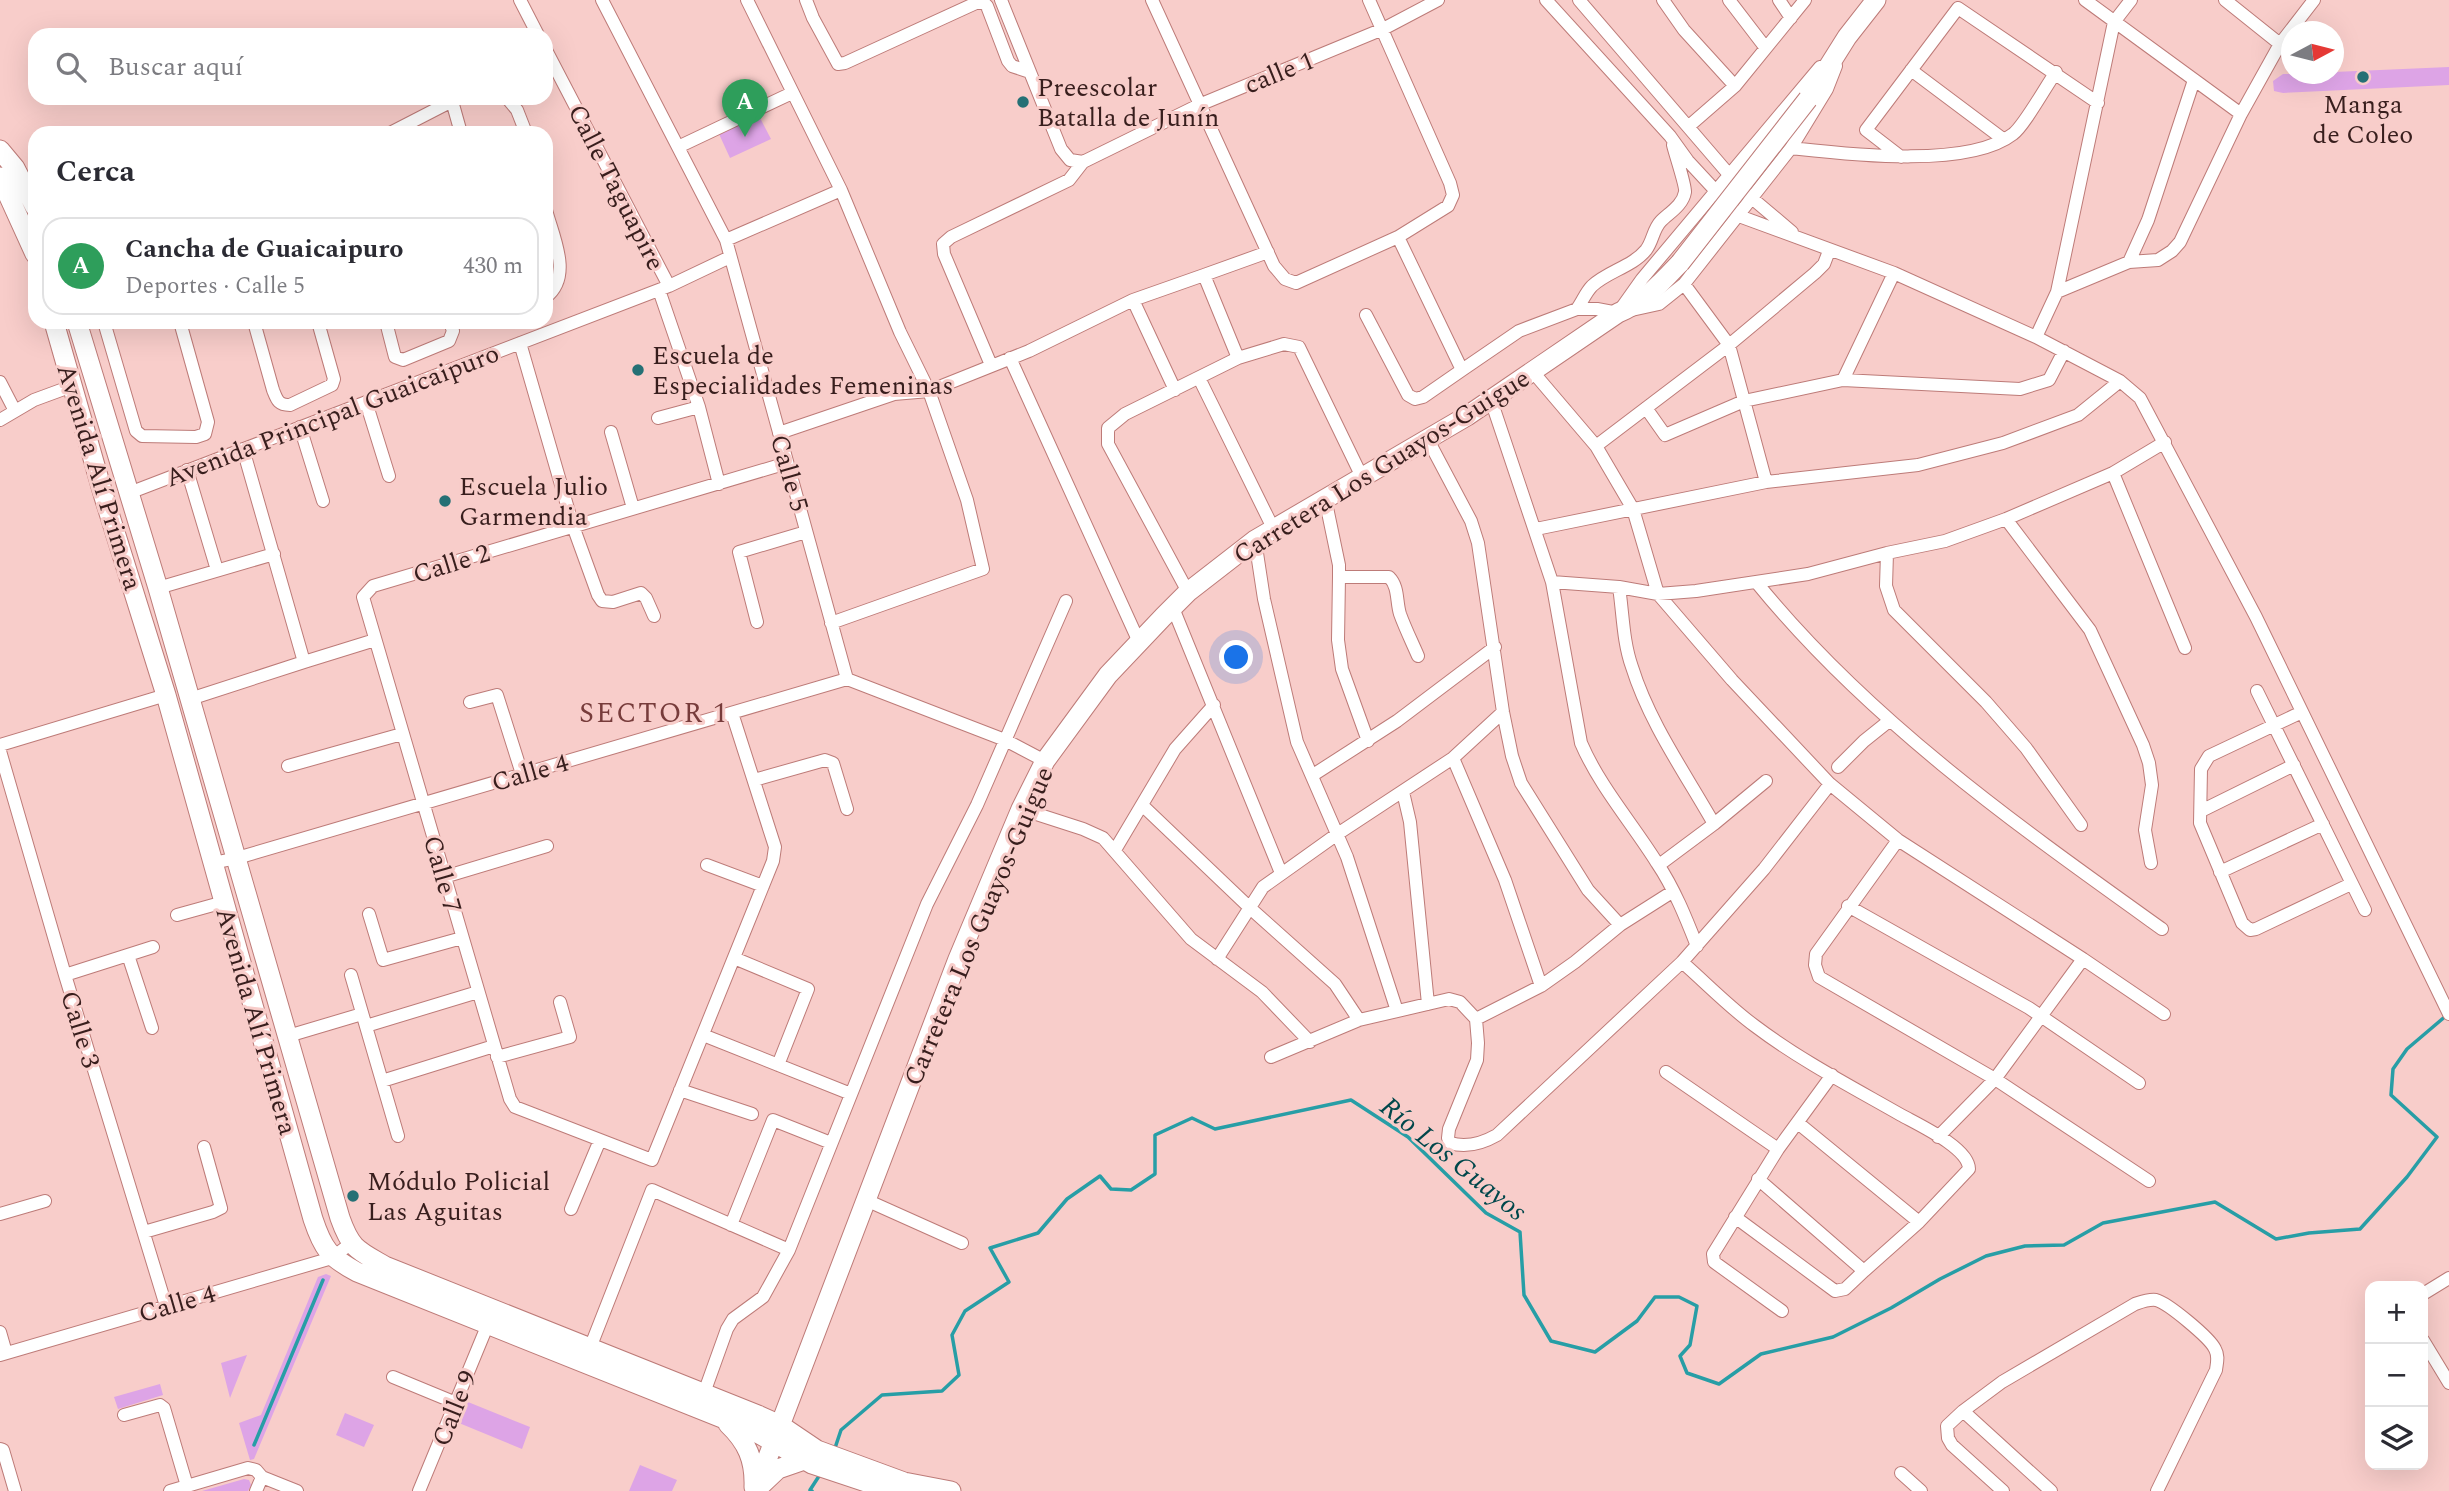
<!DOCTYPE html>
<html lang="es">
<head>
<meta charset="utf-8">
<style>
  :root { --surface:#fff; --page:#f7f7f7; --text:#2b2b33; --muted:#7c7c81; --line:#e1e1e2; --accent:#b45309 }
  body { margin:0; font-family:Spectral,serif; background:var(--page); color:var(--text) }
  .controls { position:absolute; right:21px; bottom:21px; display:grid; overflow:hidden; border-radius:14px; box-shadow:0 7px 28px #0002 }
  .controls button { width:63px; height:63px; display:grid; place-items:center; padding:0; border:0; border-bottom:2px solid var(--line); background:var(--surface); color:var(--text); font:35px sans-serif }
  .compass { position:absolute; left:2281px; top:21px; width:63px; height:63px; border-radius:50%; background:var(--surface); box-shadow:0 7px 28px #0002; rotate:83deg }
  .you { position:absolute; left:1237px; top:658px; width:24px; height:24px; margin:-18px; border:5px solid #fff; border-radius:50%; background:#1a73e8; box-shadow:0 0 0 10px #1a73e833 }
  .badge { display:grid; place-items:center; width:46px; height:46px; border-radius:50%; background:var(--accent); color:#fff; font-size:23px; font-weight:700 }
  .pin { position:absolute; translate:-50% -58px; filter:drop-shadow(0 2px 4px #0008) }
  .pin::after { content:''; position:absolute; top:37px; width:24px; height:21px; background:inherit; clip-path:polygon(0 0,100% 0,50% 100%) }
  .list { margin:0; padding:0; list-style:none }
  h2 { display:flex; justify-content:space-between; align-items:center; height:91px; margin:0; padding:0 28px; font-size:30px }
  h2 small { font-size:23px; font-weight:400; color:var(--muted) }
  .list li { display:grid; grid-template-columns:46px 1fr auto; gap:21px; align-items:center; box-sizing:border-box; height:98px; margin:0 14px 14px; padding:0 14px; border:2px solid var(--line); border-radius:21px }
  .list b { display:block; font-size:26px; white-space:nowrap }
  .list p { margin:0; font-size:23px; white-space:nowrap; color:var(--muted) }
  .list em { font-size:23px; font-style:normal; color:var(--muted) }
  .icon { flex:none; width:38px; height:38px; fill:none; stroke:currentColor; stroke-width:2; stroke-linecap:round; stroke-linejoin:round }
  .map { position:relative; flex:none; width:2449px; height:1491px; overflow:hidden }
  .search { position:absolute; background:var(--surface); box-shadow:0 7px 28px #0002; left:28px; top:28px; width:525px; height:77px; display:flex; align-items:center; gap:18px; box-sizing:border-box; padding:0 24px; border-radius:21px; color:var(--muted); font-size:26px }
  .panel { position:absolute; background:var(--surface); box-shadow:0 7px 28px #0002; left:28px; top:126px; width:525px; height:203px; border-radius:21px }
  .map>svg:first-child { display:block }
  .green { fill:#dda4e6 }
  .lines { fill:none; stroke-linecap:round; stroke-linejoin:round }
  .stream { stroke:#279ea6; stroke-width:3.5 }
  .street-casing { stroke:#bd7b78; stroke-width:14 }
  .secondary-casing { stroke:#bd7b78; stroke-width:21 }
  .street { stroke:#fff; stroke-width:12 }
  .secondary { stroke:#fff; stroke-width:19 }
  .secondary-bridge-casing { stroke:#bd7b78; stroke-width:21; stroke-linecap:butt }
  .secondary-bridge { stroke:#fff; stroke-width:19 }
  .poi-dot { fill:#257075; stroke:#f8cdca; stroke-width:2.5 }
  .labels { text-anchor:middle; stroke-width:6; stroke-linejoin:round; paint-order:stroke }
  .street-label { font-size:26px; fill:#381e1d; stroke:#f8cdca }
  .poi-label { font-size:26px; fill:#381e1d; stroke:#f8cdca; text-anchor:start }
  .neighbourhood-label { font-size:28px; letter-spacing:2px; fill:#773c3b; stroke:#f8cdca }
  .water-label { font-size:28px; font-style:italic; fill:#00474b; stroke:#f8cdca }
</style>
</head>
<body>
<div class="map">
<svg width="2449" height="1491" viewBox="0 0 2449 1491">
  <rect width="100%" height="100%" fill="#f8cdca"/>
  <path class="green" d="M2449 67V85L2283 93 2274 91 2273 81 2283 74H2334V72Z
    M759 116 771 139 730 158 719 134Z
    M326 1274 331 1276 254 1459 250 1460 239 1423 261 1415 318 1277Z
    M247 1355 230 1398 221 1363Z
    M160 1384 163 1395 118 1409 114 1397Z
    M468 1402 530 1427 522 1449 459 1423Z
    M345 1413 374 1425 364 1447 336 1435Z
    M640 1465 677 1480 672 1491H629Z
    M244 1479 249 1480 251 1485 248 1491H202Z"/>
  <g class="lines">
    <path class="stream" d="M254 1445 323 1280
      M835 1448 841 1430 882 1395 942 1391 959 1375 952 1335 965 1311 1009 1282 990 1248 1038 1233 1067 1199 1100 1176 1111 1189 1131 1190 1155 1174V1135L1192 1118 1215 1129 1351 1100 1408 1137 1486 1213 1520 1232 1524 1295 1551 1341 1595 1352 1637 1321 1655 1297H1679L1697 1306 1690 1345 1680 1356 1687 1373 1719 1384 1761 1354 1833 1337 1891 1308 1940 1279 1986 1256 2025 1246 2064 1245 2103 1223 2215 1202 2276 1239 2309 1233 2360 1229 2407 1177 2437 1137 2391 1095 2393 1069 2407 1049 2447 1015
      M812 1491 810 1490 821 1473"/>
    <g class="street-casing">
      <path id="street" d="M520 0 538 35
        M602 0 726 240 847 679
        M747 0 841 190 900 332 929 391 967 500 983 569 831 623
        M806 0 813 18 838 64 845 63 976 3H984L987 6 1008 61 1012 66 1030 72
        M1001 0 1061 149 1070 160 1083 162
        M1152 0 1274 266 1285 279 1296 283 1398 237 1448 206 1453 195 1450 183 1369 0
        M1546 0 1670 136 1688 161 1739 216 1894 273 2036 337 2120 381 2140 398 2256 617 2449 1014
        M1579 0 1732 178
        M1663 0 1684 30 1735 86
        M1729 0 1765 47
        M1779 0 1791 18
        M2085 0 2241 114
        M2225 0 2280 44
        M546 50 669 286
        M1911 70 2003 139
        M507 98 517 110 526 133
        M452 101 461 133
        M1689 126 1735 86 1805 0
        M390 133 458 98
        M678 147 792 93
        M1791 148C1846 154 1968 169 2013 134 2024 126 2046 86 2056 72
        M1901 157 1866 130 1958 8 2098 103
        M1747 194 1792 232
        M546 210C553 237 573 276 546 297
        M1398 237 1462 370 1519 331 1577 309H1597L1618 313 1659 304 1684 284 1791 148 1827 89 1836 66
        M726 240 841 190
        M2129 262 2148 220 2194 80
        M1204 275 1268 252
        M1684 284 1729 345 1766 482
        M659 290 699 407 719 484
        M2057 292 2129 262 2158 260 2172 251 2180 242 2241 114 2280 44 2314 0
        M1133 300 1175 390
        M1577 309C1582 302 1586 292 1592 286 1608 271 1632 267 1646 250 1653 241 1653 229 1661 221 1669 213 1683 205 1685 192 1686 186 1675 154 1673 145
        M1620 310 1642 279 1820 67
        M1366 315 1408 395 1415 399 1423 397 1462 370
        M104 322 136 431 142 436 196 437 205 434 208 422 180 322
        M254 322 273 390C277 400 278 405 290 405L332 385 334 379 318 322
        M386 322 395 357 403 360 449 341 453 331 450 322
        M2036 337 2057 292 2114 22 2131 0
        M520 343 573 526 598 595 602 601 613 602 641 593 646 598 654 616
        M1010 358 1139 642
        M991 365 944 254 943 244 951 237 1069 180 1083 162 1199 105 1383 29 1438 0
        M1533 372 1596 446 1633 509 1658 594 1732 680 1830 784 1898 840 2083 959 2164 1014
        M1199 378 1273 528
        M1843 380 1894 273
        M0 382 15 411
        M1491 400 1552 582 1581 743C1600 787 1632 823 1657 863 1674 888 1686 918 1697 946
        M366 402 389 476
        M1646 408 1665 435 1744 401 1843 380 2020 389 2049 380 2064 351
        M658 418 699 407
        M0 420 34 400 72 386
        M300 427 323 501
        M611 432 633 508
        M779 433 894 394 929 391 1029 351 1133 300 1204 275 1238 358
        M1427 438 1471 521 1478 543 1503 712 1512 756 1521 783 1588 890 1620 925
        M1596 446 1729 345 1815 273 1824 264 1829 251
        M243 449 304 662 375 640
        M187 470 217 570
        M2113 473 2185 648
        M129 493 669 286 730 257
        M1325 498 1339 565V577H1389C1399 587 1396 601 1400 614 1405 628 1412 642 1418 656
        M2006 519 2090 630 2143 745 2149 763 2152 785 2145 830 2151 863
        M1536 529 1766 482 1918 465 2003 443 2078 415 2120 381
        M1255 540 1264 599 1297 742 1347 857 1397 1011
        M1887 553 1886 586 1894 610 1986 702 2026 748 2081 825
        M1339 577 1338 640 1342 669 1368 741
        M1552 582 1619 587 1658 594 1696 591 1808 574 1887 553 1945 541 2006 519 2113 473 2165 442
        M1757 583C1869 721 2018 826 2162 929
        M1619 587C1623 614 1623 642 1632 667 1649 722 1685 773 1714 824
        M158 588 274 554
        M1188 592 1108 444V428L1125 414 1238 358 1284 344 1299 347 1361 475
        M1173 608 1281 873
        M757 622 739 552 806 532
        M847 679 1005 740 1045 761
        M2257 691 2365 910
        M190 699 304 662
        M470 702 497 695 522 774
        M2302 712 2209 756 2201 769 2200 823 2242 923 2250 930 2256 929 2351 884
        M732 713 775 847 773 861 652 1160 515 1107 510 1099 363 597 373 586 787 463
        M0 745 166 695
        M0 751 65 975 166 1306
        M1453 758 1505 880 1541 986
        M288 766 402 734
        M1838 767 1864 741 1889 721
        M1313 775 1397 721 1495 647
        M754 780 825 760 833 763 847 809
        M1403 792 1410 822 1428 1004
        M1142 805 1250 908 1335 984 1359 1020
        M1021 809 1083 829 1103 838 1191 939 1262 992 1310 1042
        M2201 811 2294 765
        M1898 840 1816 954 1815 965 1819 977 1995 1079 2149 1181
        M1115 850 1175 749 1214 705
        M213 863 237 858 847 679
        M707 865 763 886
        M1659 865 1714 824 1766 781
        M2220 872 2323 824
        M444 877 547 846
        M1848 906 2029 1008 2139 1083
        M369 914 383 960 462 938
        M177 915 224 902
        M128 955 152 1028
        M734 958 808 989 778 1065
        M1217 959 1263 887 1336 835 1453 758 1503 712
        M1682 962C1706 983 1729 1007 1755 1026 1800 1060 1852 1087 1901 1115 1919 1125 1969 1148 1969 1169L1919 1222 1864 1271 1758 1179
        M65 975 153 947
        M351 975 398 1136
        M1476 1019 1478 1043 1477 1060 1449 1129 1448 1138 1450 1143C1466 1148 1483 1143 1497 1135L1682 962 1764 869 1830 784
        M366 1026 478 992
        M703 1035 851 1094
        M288 1036 362 1014
        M497 1057 570 1037 560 1002
        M1271 1057 1359 1020 1449 999 1460 1002 1476 1019 1541 986 1575 962 1620 925 1672 892
        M1666 1072 1778 1149
        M382 1081 494 1046
        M680 1090 752 1114
        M1798 1123 1919 1222
        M1938 1137 1995 1079 2083 959
        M866 1200 962 1243
        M571 1209 600 1140
        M0 1214 45 1201
        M1735 1217 1835 1291 1845 1289 1864 1271
        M731 1225 773 1120 831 1143
        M144 1232 213 1212 221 1208 204 1147
        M2423 1294 2449 1278
        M1782 1311 1714 1262 1713 1254 1778 1149 1832 1075
        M0 1332 6 1353
        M2423 1340 2449 1383
        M590 1348 652 1190 789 1250
        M0 1355 332 1258 350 1244
        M393 1377 456 1403
        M704 1393 727 1329 733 1319 763 1297 789 1250 927 904 977 805 1066 601
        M1963 1411 1947 1426 1948 1438 1952 1445 2003 1491
        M124 1415 160 1405 164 1408 187 1486
        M0 1449 3 1450 15 1491
        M1901 1473 1921 1491
        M170 1491 248 1468 256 1470 262 1477 297 1491
        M256 1491 262 1477
        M419 1491 488 1324
        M2051 1491 1963 1411 2002 1382 2135 1304C2141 1302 2149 1299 2156 1300 2168 1303 2210 1338 2215 1349 2219 1356 2217 1362 2216 1370L2157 1491"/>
    </g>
    <g class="secondary-casing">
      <path id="secondary" d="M1808 99 1847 37 1876 0
        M0 150 15 168 35 207
        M0 177 35 254
        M54 322 104 497 166 695 313 1219C323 1249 329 1257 357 1272L752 1430 812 1464 893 1491
        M77 322 158 588 340 1218C351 1249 357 1250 385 1266L758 1415 780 1425 817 1450 904 1482 951 1491
        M728 1424C747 1442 755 1460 754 1487
        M759 1487 778 1469 804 1460
        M755 1491 958 959 1021 809 1045 761 1108 675 1163 617 1188 592 1255 540 1467 416 1618 313C1644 302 1661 283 1680 263"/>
    </g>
    <use href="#street" class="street"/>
    <use href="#secondary" class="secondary"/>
    <g class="secondary-bridge-casing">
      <path id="secondary-bridge" d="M1680 263 1808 99"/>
    </g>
    <use href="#secondary-bridge" class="secondary-bridge"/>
  </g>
  <g class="poi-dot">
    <circle cx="2363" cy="77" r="7"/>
    <circle cx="1023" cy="102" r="7"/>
    <circle cx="638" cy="370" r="7"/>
    <circle cx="445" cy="501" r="7"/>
    <circle cx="353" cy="1196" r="7"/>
  </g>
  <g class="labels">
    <g class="street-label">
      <text transform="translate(1279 72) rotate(-22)" y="9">calle 1</text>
      <text transform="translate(617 187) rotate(63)" y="9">Calle Taguapire</text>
      <text transform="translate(332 415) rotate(-21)" y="9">Avenida Principal Guaicaipuro</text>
      <text transform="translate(1381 466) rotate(-32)" y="9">Carretera Los Guayos-Guigue</text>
      <text transform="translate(790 473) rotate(74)" y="9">Calle 5</text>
      <text transform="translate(100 477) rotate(73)" y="9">Avenida Alí Primera</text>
      <text transform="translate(451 563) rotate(-17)" y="9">Calle 2</text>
      <text transform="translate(530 772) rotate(-16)" y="9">Calle 4</text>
      <text transform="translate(443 874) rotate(74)" y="9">Calle 7</text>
      <text transform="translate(978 926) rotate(-67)" y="9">Carretera Los Guayos-Guigue</text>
      <text transform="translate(257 1021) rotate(74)" y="9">Avenida Alí Primera</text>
      <text transform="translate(81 1029) rotate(73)" y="9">Calle 3</text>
      <text transform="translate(177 1303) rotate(-16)" y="9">Calle 4</text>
      <text transform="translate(454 1408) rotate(-68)" y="9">Calle 9</text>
    </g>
    <g class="poi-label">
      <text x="1037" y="96">Preescolar<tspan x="1037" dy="30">Batalla de Junín</tspan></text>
      <text x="2363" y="113" text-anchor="middle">Manga<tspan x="2363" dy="30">de Coleo</tspan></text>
      <text x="652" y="364">Escuela de<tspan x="652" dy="30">Especialidades Femeninas</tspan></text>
      <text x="459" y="495">Escuela Julio<tspan x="459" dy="30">Garmendia</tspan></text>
      <text x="367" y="1190">Módulo Policial<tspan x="367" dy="30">Las Aguitas</tspan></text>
    </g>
    <g class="neighbourhood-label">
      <text x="654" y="722">SECTOR 1</text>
    </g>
    <g class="water-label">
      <text transform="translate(1454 1158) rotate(39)" y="10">Río Los Guayos</text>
    </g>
  </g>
</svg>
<div class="controls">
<button>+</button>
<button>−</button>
<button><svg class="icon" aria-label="layers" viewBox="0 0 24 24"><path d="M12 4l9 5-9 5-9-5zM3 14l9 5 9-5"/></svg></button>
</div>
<svg class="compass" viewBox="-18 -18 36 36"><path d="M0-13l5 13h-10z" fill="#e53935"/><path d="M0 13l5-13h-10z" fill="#7c7c81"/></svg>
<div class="you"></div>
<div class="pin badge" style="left:745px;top:137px;background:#2e9e5b">A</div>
<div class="search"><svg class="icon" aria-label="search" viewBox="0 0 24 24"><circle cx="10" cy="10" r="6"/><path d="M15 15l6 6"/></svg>Buscar aquí</div>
<section class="panel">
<h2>Cerca<small></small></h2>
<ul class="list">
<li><span class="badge" style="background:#2e9e5b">A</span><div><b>Cancha de Guaicaipuro</b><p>Deportes · Calle 5</p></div><em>430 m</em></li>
</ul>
</section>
</div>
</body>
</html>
